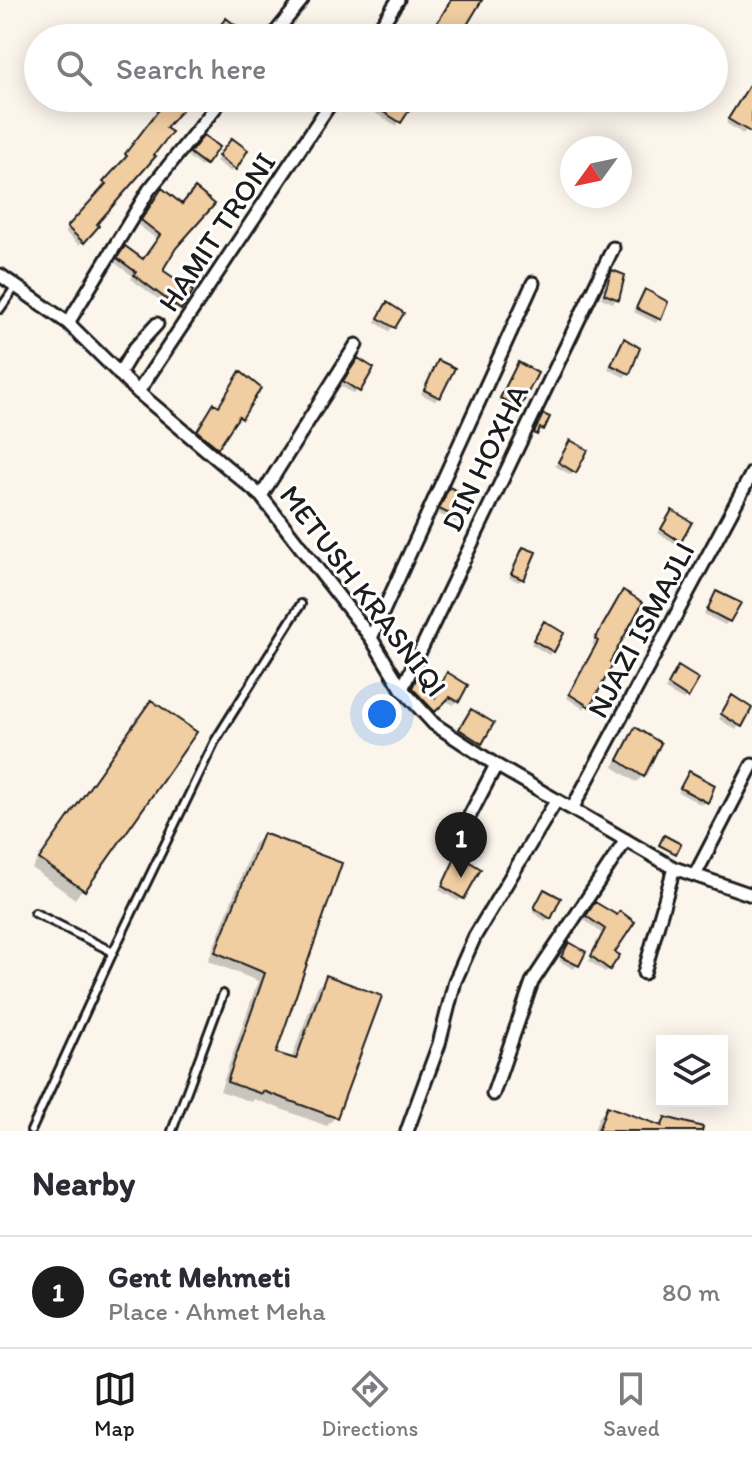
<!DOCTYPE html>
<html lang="en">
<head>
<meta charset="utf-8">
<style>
  :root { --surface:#fff; --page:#f7f7f7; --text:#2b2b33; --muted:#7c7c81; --line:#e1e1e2; --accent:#1c1c1c }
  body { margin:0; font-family:Itim,sans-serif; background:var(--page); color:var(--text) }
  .controls { position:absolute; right:24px; bottom:24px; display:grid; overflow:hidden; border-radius:0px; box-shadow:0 4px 20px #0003 }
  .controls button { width:72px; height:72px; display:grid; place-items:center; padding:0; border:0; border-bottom:2px solid var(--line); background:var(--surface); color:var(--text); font:40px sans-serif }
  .compass { position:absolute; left:560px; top:136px; width:72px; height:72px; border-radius:50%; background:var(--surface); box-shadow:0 4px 20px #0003; rotate:237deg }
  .you { position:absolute; left:382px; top:714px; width:28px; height:28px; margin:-20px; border:6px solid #fff; border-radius:50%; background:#1a73e8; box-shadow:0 0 0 12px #1a73e833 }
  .badge { display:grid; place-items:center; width:52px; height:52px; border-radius:50%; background:var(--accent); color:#fff; font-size:26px; font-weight:700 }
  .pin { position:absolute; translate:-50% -66px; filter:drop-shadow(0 2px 4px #0008) }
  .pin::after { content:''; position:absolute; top:42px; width:28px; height:24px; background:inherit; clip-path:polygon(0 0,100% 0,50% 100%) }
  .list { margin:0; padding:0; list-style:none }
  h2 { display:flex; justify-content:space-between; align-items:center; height:104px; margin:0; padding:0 32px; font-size:34px }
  h2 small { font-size:26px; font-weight:400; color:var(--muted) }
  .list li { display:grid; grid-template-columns:52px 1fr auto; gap:24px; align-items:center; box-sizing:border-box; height:112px; padding:0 32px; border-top:2px solid var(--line) }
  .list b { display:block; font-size:30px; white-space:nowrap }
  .list p { margin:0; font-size:26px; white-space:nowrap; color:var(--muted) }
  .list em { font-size:26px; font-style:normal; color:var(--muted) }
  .icon { flex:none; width:44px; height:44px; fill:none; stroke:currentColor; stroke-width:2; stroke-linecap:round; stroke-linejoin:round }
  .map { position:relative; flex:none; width:752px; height:1131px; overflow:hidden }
  .search { position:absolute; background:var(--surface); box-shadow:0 4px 20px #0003; left:24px; right:24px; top:24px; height:88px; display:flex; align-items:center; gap:20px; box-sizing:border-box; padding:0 28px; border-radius:44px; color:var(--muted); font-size:30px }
  .sheet { height:216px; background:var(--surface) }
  nav { display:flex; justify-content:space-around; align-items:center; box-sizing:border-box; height:112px; border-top:2px solid var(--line); background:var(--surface); font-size:22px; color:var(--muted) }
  nav a { display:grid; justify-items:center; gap:4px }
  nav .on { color:var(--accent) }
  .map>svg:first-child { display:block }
  .shadow { fill:#0003 }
  .building { fill:#f1cda2; stroke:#1c1c1c; stroke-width:2 }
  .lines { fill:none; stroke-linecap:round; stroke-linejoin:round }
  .service-casing { stroke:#1c1c1c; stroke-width:12 }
  .minor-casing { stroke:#1c1c1c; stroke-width:17 }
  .service { stroke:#fff; stroke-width:6 }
  .minor { stroke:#fff; stroke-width:11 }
  .labels { text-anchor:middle; stroke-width:6; stroke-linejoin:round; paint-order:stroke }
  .street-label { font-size:30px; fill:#1c1c1c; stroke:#fff }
</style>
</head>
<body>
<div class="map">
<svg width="752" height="1131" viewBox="0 0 752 1131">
  <rect width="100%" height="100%" fill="#fcf5ec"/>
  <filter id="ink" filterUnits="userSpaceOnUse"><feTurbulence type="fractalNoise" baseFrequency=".0125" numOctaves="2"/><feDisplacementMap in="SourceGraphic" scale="16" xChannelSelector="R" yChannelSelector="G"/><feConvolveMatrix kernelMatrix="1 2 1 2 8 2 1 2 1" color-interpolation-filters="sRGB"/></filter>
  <g filter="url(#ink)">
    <path class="shadow" d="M169 98H184L163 128 152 155 153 156 79 245 65 232 103 189 101 187 125 160 123 159Z
      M384 98H416L396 126 375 113Z
      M742 98 752 99V122L743 134 726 123Z
      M200 142 205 163 201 167 188 157Z
      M228 145 234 168 231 172 216 161Z
      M158 194 182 206 175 247 161 272 179 309 176 312 131 279 133 276 115 263 121 252 142 262 158 240 138 225Z
      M612 272 617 299 613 303 601 298Z
      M645 292 659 319 656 323 634 312Z
      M383 309 393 327 389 331 375 322Z
      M624 341 628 373 624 377 608 369Z
      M438 362 439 397 435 401 421 394Z
      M354 365 358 390 354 394 341 386Z
      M518 365 519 407 515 410 499 401Z
      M240 374 241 418 235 424 232 422 211 453 192 438 208 412 214 405 217 408Z
      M570 443 575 471 571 475 555 466Z
      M450 489 470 499 456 523 437 513Z
      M672 512 680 540 676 544 658 533Z
      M524 549 522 579 519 582 509 578Z
      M623 593 607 663 584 709 567 698 596 646 592 644Z
      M716 594 729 621 725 625 704 614Z
      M544 623 561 634 549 655 531 644Z
      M675 672 687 697 683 700 665 690Z
      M447 674 466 686 454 705 444 700 430 715 409 692 417 680 434 699Z
      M732 698 749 709 736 730 719 719Z
      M151 702 194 732 75 899 32 868Z
      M471 711 480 742 477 746 456 733Z
      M635 730 643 776 636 782 613 767 629 736Z
      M686 778 706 801 702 805 678 792Z
      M263 836 274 1054 291 1060 318 986 327 978 335 1117 327 1126 254 1099 252 1102 220 1091 258 981 208 961 254 844Z
      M457 856 462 898 458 901 439 890Z
      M544 891 549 917 546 921 532 912Z
      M592 908 617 917 609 969 605 972 589 961 603 934 584 920Z
      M569 945 577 965 574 969 559 961Z
      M608 1108 658 1127 665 1119 695 1131H594L599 1117Z"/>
    <path class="building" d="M451 0H482L464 30 477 38H428Z
      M226 18 252 38H210Z
      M752 81V133L728 119Z
      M168 98H176L185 106 166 128 172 132 154 155 156 156 97 224 99 226 84 243 67 227 106 184 103 182 127 156 125 154Z
      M384 98H417L401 123 377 108Z
      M204 135 219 147 206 165 190 153Z
      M232 138 248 150 236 170 218 156Z
      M162 188 182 204 195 188 215 204 176 248 164 268V271L193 291 181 310 134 275 136 272 117 258 125 246 143 259 160 235 141 220Z
      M612 270 625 275 619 300 604 294Z
      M645 289 668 302 661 320 636 308Z
      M387 302 404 313 395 328 378 318Z
      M624 338 640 348 630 374 611 365Z
      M358 358 374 368 360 392 343 381Z
      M438 360 455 368 440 398 424 390Z
      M518 362 538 373 520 408 500 398Z
      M240 371 261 388 242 419 239 416 218 448 197 431 214 403 219 406Z
      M543 414 550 417 544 430 540 428 537 435 534 433Z
      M570 440 588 450 576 473 558 462Z
      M449 487 473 498 462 520 439 509Z
      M672 510 692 522 681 542 661 529Z
      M523 547 536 552 524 580 511 574Z
      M623 590 643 602 610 662 613 664 590 707 569 694 598 641 595 639Z
      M716 591 741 603 730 622 707 610Z
      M544 621 564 633 554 652 533 640Z
      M678 666 699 679 688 698 668 685Z
      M447 672 468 685 459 702 450 697 435 712 412 688 417 677 435 698Z
      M732 695 752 708 742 727 721 714Z
      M151 700 197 732 85 891 39 859Z
      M471 709 494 723 482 744 459 729Z
      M635 727 661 743 644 777 618 760Z
      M689 771 715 785 708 803 680 788Z
      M263 833 342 863 276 1053 296 1059 326 975 382 996 337 1118 263 1091 262 1094 227 1082 265 973 215 952Z
      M664 835 681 844 676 854 659 845Z
      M457 854 481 869 464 899 442 886Z
      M544 889 561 898 551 919 534 908Z
      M595 902 617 915 620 911 635 922 615 952 620 955 610 970 591 956 605 929 586 916Z
      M569 942 586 952 579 966 561 957Z
      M607 1106 662 1126 665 1117 703 1127 702 1131H598Z"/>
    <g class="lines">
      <g class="service-casing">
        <path id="service" d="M0 309 16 286
          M35 913 113 952
          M31 1131 113 952 215 741 301 604
          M172 1131 223 994"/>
      </g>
      <g class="minor-casing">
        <path id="minor" d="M271 38 302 0
          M373 38 398 0
          M0 275 68 323 138 392 261 496 371 638 402 689 434 724 496 765 674 868 752 895
          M68 323 149 190 223 98
          M119 374 134 349 157 324
          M138 392 334 98
          M261 496 356 345
          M371 638 533 283
          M402 689 613 248
          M572 809 752 473
          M456 842 496 765
          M695 875 752 765
          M644 973 674 868
          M493 1094 532 982 626 840
          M407 1131 439 1044 455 981 475 936 556 801"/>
      </g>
      <use href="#service" class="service"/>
      <use href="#minor" class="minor"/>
    </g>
  </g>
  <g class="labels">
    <g class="street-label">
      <text transform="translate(217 232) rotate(-56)" y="10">HAMIT TRONI</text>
      <text transform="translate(485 458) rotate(-64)" y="10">DIN HOXHA</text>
      <text transform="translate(363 591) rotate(53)" y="10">METUSH KRASNIQI</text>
      <text transform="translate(641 630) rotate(-62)" y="10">NJAZI ISMAJLI</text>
    </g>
  </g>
</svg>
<div class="controls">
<button><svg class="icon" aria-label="layers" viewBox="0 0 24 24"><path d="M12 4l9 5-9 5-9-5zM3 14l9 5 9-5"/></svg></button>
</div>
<svg class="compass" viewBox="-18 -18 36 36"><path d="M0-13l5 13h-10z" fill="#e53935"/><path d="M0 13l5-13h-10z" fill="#7c7c81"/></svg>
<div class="you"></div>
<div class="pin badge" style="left:461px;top:878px">1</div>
<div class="search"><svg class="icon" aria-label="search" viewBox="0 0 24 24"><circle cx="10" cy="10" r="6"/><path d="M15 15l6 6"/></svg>Search here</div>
</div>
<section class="sheet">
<h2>Nearby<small></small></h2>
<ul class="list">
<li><span class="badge">1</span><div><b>Gent Mehmeti</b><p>Place · Ahmet Meha</p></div><em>80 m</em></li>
</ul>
</section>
<nav>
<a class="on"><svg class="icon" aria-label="map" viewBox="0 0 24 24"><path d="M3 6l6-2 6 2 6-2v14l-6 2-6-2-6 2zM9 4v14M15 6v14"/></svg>Map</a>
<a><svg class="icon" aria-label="directions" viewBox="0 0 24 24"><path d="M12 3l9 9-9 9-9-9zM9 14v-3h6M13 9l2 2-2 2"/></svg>Directions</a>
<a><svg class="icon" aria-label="saved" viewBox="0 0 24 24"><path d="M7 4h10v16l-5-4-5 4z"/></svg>Saved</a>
</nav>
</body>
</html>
